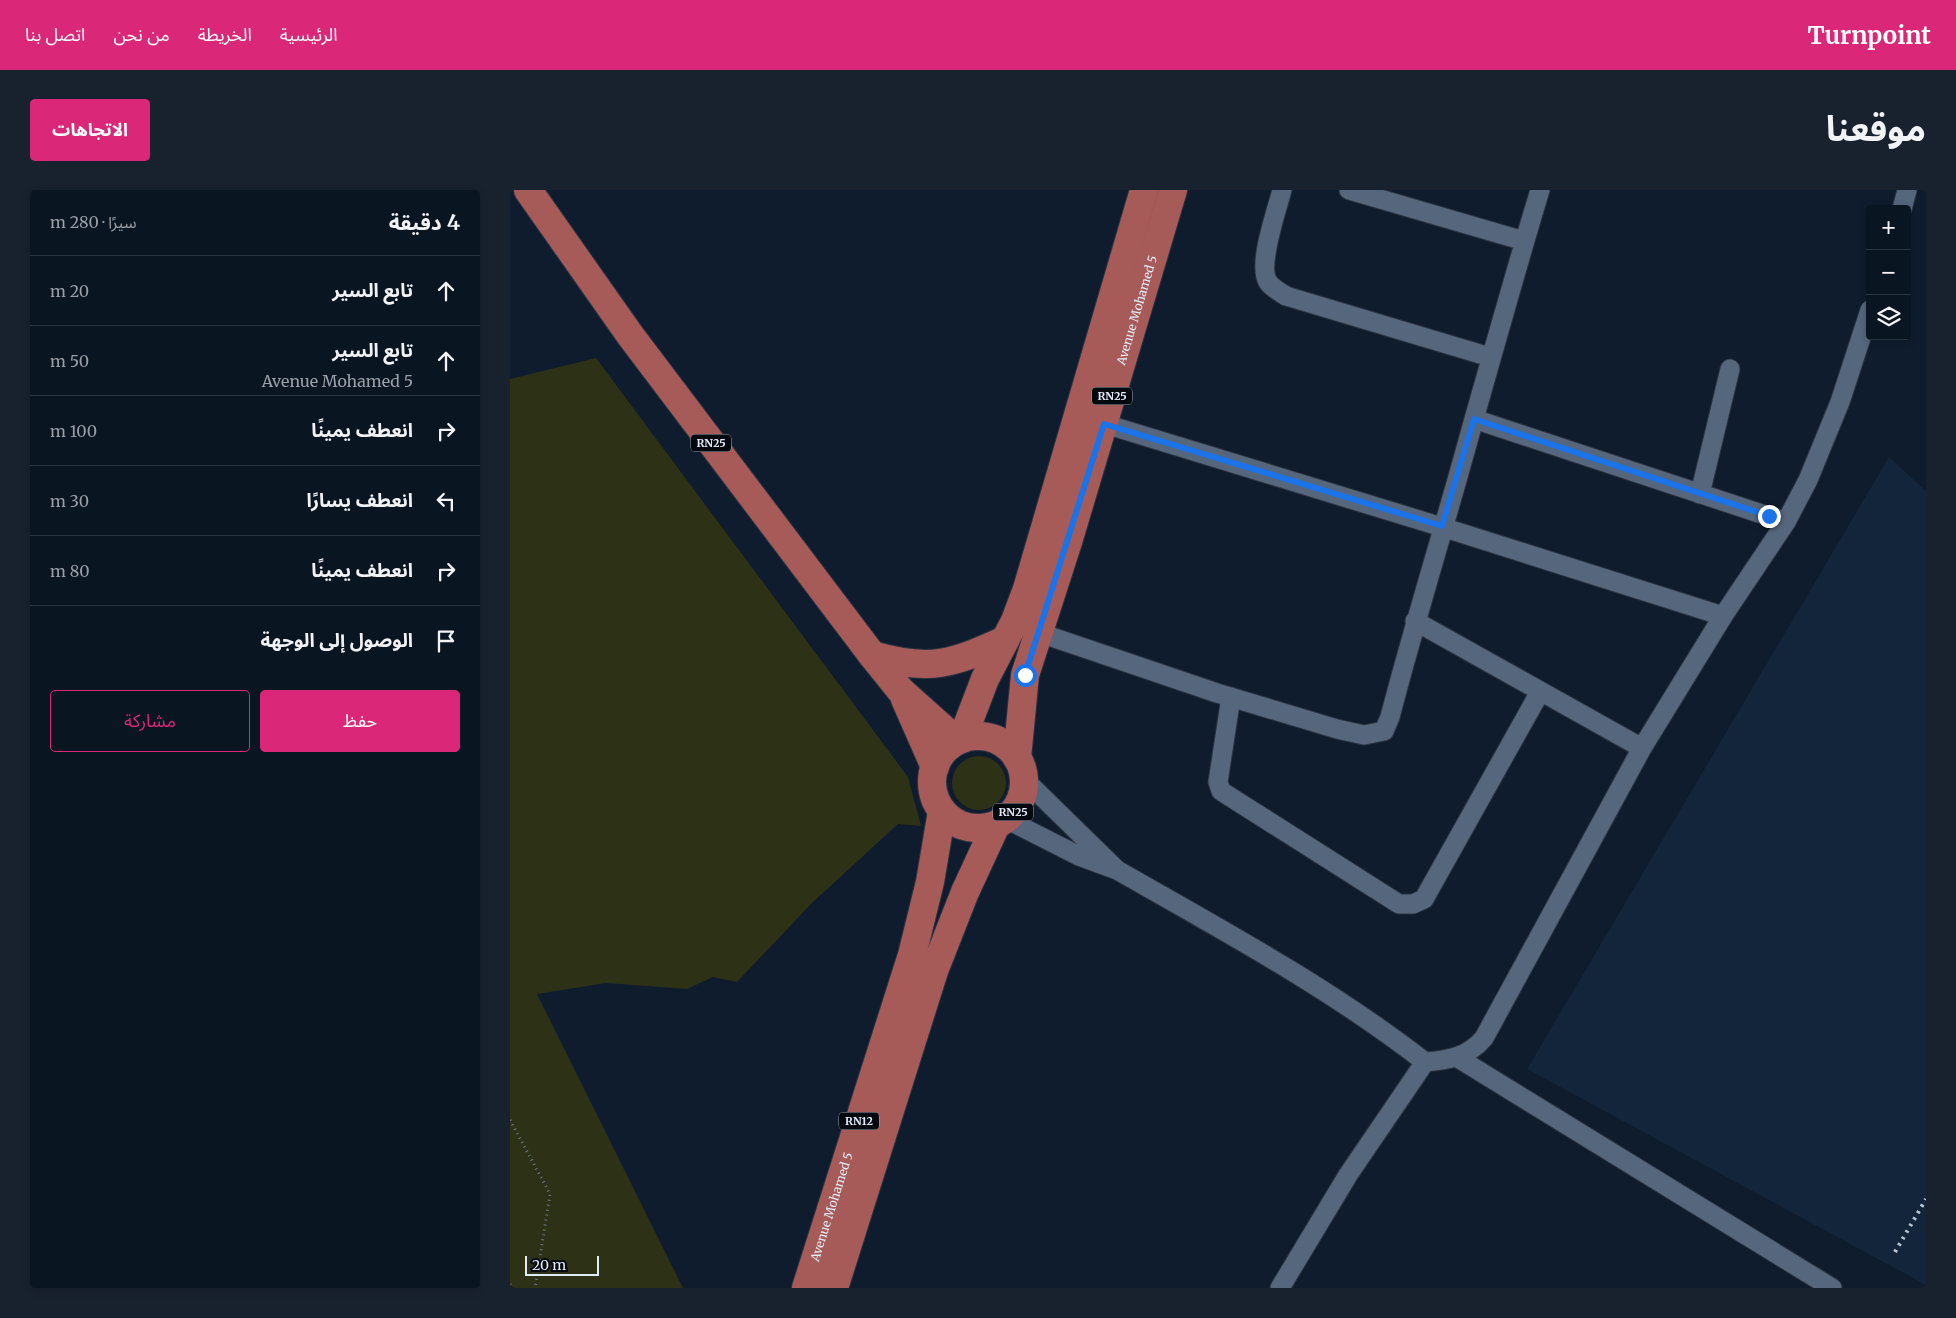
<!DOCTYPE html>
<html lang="ar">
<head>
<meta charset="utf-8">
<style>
  :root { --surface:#0a1522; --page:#18222f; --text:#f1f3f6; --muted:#999fa5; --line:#2a3440; --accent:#db2777 }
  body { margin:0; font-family:Merriweather,"Noto Sans Arabic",serif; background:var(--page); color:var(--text); direction:rtl }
  .controls { position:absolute; right:15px; top:15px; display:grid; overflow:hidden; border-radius:5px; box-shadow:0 2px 8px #0003 }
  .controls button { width:45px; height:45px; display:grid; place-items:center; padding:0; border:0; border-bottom:1px solid var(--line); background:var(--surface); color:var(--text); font:25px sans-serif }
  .scale { position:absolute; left:15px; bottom:12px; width:74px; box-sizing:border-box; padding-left:5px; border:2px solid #e2ecf8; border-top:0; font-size:14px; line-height:18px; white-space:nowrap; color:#e2ecf8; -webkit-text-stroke:4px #03070e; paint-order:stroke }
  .stop { position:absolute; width:15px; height:15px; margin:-11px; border:4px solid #1a73e8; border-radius:50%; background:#fff }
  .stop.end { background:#1a73e8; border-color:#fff; box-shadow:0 1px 5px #0008 }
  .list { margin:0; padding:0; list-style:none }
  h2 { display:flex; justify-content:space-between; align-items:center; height:65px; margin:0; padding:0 20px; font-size:21px }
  h2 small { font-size:16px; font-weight:400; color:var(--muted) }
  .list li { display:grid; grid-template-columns:32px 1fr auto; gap:15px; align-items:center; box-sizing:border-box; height:70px; padding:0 20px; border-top:1px solid var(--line) }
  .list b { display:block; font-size:19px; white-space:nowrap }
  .list p { margin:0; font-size:16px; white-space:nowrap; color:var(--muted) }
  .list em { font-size:16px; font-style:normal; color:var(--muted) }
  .actions { display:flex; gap:10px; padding:15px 20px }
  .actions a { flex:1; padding:11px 0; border:1px solid var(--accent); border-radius:5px; text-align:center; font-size:18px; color:var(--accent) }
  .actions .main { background:var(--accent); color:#fff }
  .icon { flex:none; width:28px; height:28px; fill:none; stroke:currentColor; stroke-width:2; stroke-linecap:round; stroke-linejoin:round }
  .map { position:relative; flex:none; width:1416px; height:1098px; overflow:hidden; direction:ltr; border-radius:5px }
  header { display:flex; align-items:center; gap:30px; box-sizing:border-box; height:70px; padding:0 25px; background:var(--accent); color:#fff }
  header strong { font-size:24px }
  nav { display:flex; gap:28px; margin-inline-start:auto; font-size:18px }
  .intro { display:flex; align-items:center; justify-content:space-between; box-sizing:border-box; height:120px; padding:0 30px }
  h1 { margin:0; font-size:35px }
  .button { padding:12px 22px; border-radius:5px; background:var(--accent); color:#fff; font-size:18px; font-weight:700 }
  main { display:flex; gap:30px; padding:0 30px }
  aside { flex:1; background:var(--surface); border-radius:5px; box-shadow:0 2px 8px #0003 }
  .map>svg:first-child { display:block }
  .built { fill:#12253b }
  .green { fill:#2d3116 }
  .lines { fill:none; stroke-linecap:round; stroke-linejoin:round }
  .minor-casing { stroke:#2d3442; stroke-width:21 }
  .primary-casing { stroke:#2d3442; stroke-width:30 }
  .path { stroke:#6d7988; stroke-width:3; stroke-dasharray:1 4; stroke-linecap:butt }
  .minor { stroke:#56667c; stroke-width:19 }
  .primary { stroke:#a65b59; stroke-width:28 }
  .rail { stroke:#bac4d1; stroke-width:4; stroke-dasharray:2.5 5; stroke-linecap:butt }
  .route { stroke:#1a73e8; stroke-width:6 }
  .labels { text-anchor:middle; stroke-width:5; stroke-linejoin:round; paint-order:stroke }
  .shield { fill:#03070e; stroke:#9fa7b2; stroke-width:1 }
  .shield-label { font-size:11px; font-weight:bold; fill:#e2ecf8 }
  .street-label { font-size:12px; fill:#e2ecf8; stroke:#03070e }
</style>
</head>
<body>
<header>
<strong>Turnpoint</strong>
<nav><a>الرئيسية</a><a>الخريطة</a><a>من نحن</a><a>اتصل بنا</a></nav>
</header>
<div class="intro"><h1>موقعنا</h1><a class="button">الاتجاهات</a></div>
<main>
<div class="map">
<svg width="1416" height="1098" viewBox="0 0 1416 1098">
  <rect width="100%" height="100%" fill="#0e1c2d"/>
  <path class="built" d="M1379 267 1416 301V1095L1017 879Z"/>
  <path class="green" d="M86 168 398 587 411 636 388 634 302 713 227 792 203 787 177 799 96 793 27 804 173 1098H0V189Z
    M442 593a27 27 0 1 1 54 0a27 27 0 1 1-54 0Z"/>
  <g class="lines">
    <g class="minor-casing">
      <path id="minor" d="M772 0C767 20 747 75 758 92 762 98 770 102 776 106L980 167
        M839 0 1014 51
        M1392 19 1397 0
        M964 229 1276 332
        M582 230 932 337 1213 426
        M1190 304 1220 179
        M905 431 1132 558
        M530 443 707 503 827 539 854 545 874 541 880 527C906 427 937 329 964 229 986 152 1007 76 1030 0
        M721 507 708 592 711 601 889 714H903L914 709 1030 502
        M496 629 569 666 607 680 514 589
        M607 680C712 740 820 798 915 872 939 870 958 867 974 848L1132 558 1213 426 1276 332 1298 290 1330 212 1360 120
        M948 868 1322 1098
        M770 1098 838 985 915 872"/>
    </g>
    <g class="primary-casing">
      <g id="primary">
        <path d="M18 0 120 145 362 465 391 501 447 551"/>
        <path d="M362 465C420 482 442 474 495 450"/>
        <path d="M395 509 425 577"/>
        <circle cx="468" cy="592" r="46"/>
        <path d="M452 549 475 489 505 431 517 399 634 0"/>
        <path id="s1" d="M507 568 515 485 558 352 663 0"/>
        <path id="s2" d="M296 1098 402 765 420 692 432 621"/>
        <path d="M324 1098 424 781 455 702 486 635"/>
      </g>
    </g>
    <path class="path" d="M0 930 40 1004 25 1098
      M0 1094 2 1098"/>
    <use href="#minor" class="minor"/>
    <use href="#primary" class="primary"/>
    <path class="rail" d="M1385 1062 1416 1009"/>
  </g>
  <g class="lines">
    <path class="route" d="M515 485 594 234 932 336 964 229 1259 326"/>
  </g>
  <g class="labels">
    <g class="shield">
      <rect x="582" y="197.5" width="40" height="17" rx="4"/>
      <rect x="181" y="244.5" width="40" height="17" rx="4"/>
      <rect x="483" y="613.5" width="40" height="17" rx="4"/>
      <rect x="329" y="922.5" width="40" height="17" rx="4"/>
    </g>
    <g class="shield-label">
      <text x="602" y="210">RN25</text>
      <text x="201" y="257">RN25</text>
      <text x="503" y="626">RN25</text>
      <text x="349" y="935">RN12</text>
    </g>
    <g class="street-label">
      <text dy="4" stroke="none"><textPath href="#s1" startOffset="465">Avenue Mohamed 5</textPath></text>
      <text dy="4" stroke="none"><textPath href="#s2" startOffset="85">Avenue Mohamed 5</textPath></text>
    </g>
  </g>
</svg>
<div class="controls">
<button>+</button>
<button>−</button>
<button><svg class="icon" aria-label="layers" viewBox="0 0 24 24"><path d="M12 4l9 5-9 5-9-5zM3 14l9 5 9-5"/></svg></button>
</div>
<div class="scale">20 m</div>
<div class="stop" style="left:515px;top:485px"></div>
<div class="stop end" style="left:1259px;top:326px"></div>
</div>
<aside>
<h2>4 دقيقة<small>سيرًا · 280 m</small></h2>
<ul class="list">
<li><svg class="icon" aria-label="ahead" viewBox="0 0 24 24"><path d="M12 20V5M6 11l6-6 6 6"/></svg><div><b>تابع السير</b></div><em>20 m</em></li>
<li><svg class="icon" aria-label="ahead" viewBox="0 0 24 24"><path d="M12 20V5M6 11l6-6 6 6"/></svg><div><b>تابع السير</b><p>Avenue Mohamed 5</p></div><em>50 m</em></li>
<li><svg class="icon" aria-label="right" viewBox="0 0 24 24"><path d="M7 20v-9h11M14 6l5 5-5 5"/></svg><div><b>انعطف يمينًا</b></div><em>100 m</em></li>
<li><svg class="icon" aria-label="left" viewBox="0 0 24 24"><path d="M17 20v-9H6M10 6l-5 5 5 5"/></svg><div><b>انعطف يسارًا</b></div><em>30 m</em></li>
<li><svg class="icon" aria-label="right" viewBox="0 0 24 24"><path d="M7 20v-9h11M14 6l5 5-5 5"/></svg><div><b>انعطف يمينًا</b></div><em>80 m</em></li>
<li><svg class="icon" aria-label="arrive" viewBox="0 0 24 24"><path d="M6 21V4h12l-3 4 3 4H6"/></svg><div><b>الوصول إلى الوجهة</b></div></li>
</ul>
<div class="actions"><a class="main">حفظ</a><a>مشاركة</a></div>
</aside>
</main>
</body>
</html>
